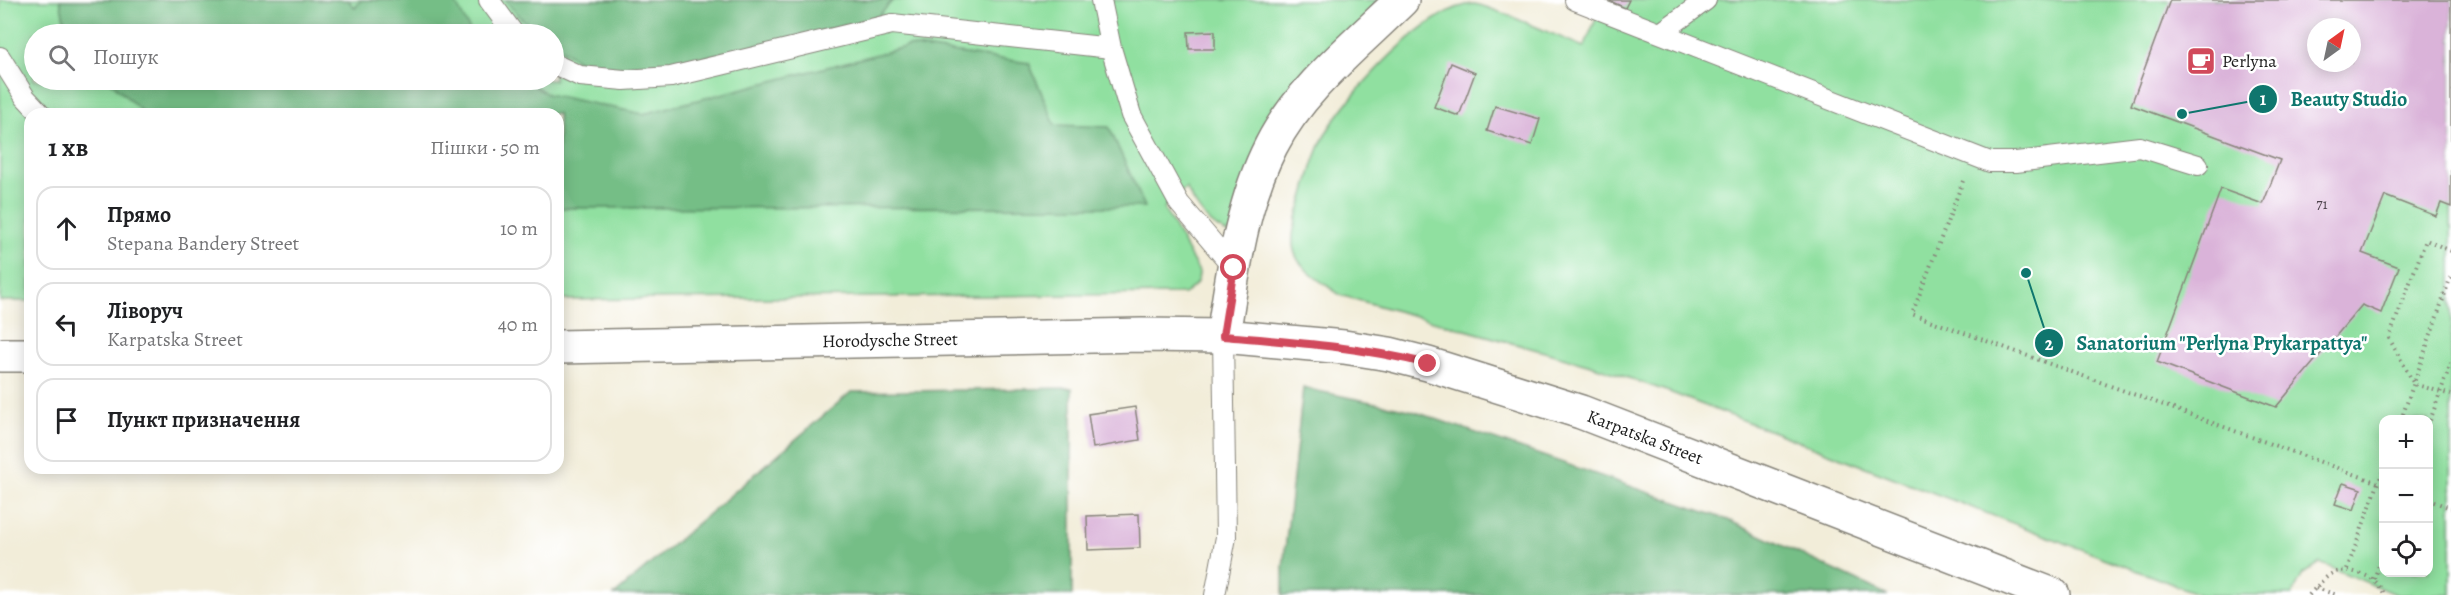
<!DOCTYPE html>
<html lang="uk">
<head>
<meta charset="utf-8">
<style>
  :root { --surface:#fff; --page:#f6f6f6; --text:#202124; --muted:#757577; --line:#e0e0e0 }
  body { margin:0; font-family:Alegreya,serif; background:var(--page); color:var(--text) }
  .controls { position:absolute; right:18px; bottom:18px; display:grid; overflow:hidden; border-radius:12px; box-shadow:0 3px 15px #0003 }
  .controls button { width:54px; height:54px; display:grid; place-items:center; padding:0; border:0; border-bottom:2px solid var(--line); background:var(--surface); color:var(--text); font:30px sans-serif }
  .compass { position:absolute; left:2307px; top:18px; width:54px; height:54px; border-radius:50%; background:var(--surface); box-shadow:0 3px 15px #0003; rotate:33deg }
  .stop { position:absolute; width:18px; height:18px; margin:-14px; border:4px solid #d1495b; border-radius:50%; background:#fff }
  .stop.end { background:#d1495b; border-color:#fff; box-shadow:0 2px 6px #0008 }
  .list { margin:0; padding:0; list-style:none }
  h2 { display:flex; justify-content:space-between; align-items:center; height:78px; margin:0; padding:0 24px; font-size:26px }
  h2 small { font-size:20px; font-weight:400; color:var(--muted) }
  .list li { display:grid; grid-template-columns:39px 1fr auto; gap:18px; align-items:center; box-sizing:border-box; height:84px; margin:0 12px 12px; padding:0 12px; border:2px solid var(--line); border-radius:18px }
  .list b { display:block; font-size:22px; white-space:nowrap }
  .list p { margin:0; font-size:20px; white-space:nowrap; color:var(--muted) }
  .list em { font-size:20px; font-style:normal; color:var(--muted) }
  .icon { flex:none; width:33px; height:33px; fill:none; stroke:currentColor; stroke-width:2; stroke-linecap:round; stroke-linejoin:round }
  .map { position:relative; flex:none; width:2451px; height:595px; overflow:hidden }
  .search { position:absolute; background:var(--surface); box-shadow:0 3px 15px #0003; left:24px; top:24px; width:540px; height:66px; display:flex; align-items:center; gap:15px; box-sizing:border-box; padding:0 21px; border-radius:33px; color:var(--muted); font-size:22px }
  .panel { position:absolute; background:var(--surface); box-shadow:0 3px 15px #0003; left:24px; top:108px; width:540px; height:366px; border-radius:18px }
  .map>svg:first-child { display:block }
  .green { fill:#90e0a0; stroke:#567e5e; stroke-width:1.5; fill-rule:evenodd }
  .forest { fill:#74be86; stroke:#486d51; stroke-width:1.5 }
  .building { fill:#dab3d9; fill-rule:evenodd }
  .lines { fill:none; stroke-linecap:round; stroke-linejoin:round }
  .service-casing { stroke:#87847a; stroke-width:22 }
  .minor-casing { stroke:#87847a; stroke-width:36 }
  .tertiary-casing { stroke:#87847a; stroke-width:36 }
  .path { stroke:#87847a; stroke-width:4; stroke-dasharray:1.5 4.5; stroke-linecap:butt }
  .service { stroke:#fff; stroke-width:20 }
  .minor { stroke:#fff; stroke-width:33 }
  .tertiary { stroke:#fff; stroke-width:33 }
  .route { stroke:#d1495b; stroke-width:8 }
  .labels { text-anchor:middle; stroke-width:5; stroke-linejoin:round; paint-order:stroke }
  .number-label { font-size:15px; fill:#4c424b }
  .poi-label { font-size:18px; fill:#1c1c1c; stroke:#fff; text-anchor:start }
  .street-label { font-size:18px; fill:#1c1c1c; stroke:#fff }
  .leader { fill:none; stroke:#0f766e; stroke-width:2 }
  .callout-dot { fill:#0f766e; stroke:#fff; stroke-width:2 }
  .mark-label { font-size:18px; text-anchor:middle; font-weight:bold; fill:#fff }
  .callout-label { font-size:20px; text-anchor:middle; font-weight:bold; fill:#0f766e; stroke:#fff; stroke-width:5; stroke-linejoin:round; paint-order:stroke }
</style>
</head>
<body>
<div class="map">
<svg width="2451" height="595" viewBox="0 0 2451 595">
  <rect width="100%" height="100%" fill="#fff"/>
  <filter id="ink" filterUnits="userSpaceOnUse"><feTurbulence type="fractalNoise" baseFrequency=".0167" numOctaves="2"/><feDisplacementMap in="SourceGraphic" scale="12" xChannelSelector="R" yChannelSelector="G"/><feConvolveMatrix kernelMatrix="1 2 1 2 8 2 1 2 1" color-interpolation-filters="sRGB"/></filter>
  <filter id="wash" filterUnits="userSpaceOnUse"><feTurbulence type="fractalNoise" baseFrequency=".008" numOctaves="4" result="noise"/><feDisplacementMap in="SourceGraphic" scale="24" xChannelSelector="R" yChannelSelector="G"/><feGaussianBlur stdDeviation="1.35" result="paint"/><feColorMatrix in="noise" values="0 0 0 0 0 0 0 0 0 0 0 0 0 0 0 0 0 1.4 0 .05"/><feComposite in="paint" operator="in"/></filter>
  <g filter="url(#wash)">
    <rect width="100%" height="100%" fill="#f2edd9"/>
    <path class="green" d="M0 0H1378L1232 235C1209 227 1197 209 1186 188L1164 208 1199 272C1199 284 1193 288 1184 294L558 300V114H30V301H0ZM34 34H554V80H34Z
      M1604 0H2451V595H2397L2320 563 2303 574 2292 595H2201L1669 392 1591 365 1340 295C1326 284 1304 273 1296 256 1288 239 1297 218 1302 202 1309 178 1316 147 1331 125 1355 89 1428 6 1474 4 1487 4 1565 40 1584 47ZM2316 27H2352V63H2316ZM2384 420H2428V572H2384Z"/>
    <path class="forest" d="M60 0H348L355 8 361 0H454L472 34H67Z
      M505 0H893L876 19 666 66 622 70 581 62 554 45V34C531 34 519 15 505 0Z
      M909 46 1029 63 1055 125 1109 127 1145 207 558 208V114H144L109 80H525L547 94 643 114Z
      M1072 388V595H614L851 392Z
      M1303 388 1410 410 1728 520 1888 595H1283V568Z"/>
    <g id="blocks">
      <path class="building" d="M1608 0H1629L1625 8Z
        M2170 0H2451V207L2441 203 2436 216 2385 196 2362 253 2399 267 2381 313 2362 305 2276 407 2157 362 2221 189 2263 204 2280 160 2131 105ZM2316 27H2352V63H2316Z
        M1215 31V49H1189L1188 32Z
        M1451 63 1475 73 1459 116 1434 107Z
        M1495 106 1540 119 1532 145 1487 131Z
        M1135 407 1140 440 1093 448 1088 414Z
        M2343 483 2361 489 2354 510 2335 504Z
        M1139 514 1140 548 1088 550 1087 516Z"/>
    </g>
  </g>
  <g filter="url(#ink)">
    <use href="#blocks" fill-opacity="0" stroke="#87847a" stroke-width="1.5"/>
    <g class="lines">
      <g class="service-casing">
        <path id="service" d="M489 0 514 34
          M1101 0 1111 48 1131 115 1179 203 1234 268
          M1575 0 1990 162H2016L2140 147 2198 165
          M1662 32 1706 0
          M0 57 25 97 41 114
          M554 64 580 76 624 80 671 77 892 24 1111 48
          M1215 595 1226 537 1223 336"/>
      </g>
      <g class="minor-casing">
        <path id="minor" d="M1223 336C1233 273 1241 204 1271 146 1300 89 1357 44 1402 0"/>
      </g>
      <g class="tertiary-casing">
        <path id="tertiary" d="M558 347 1142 335 1223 336 1344 347 1389 354 1428 364 1581 412 2053 595
          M0 355H30"/>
      </g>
      <path class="path" d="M1963 181 1912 314 2384 485
        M2451 251 2426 240 2389 338 2414 384 2451 395
        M2401 420 2451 276
        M2428 426 2451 363
        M2428 500 2451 508
        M2347 569 2384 468
        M2374 579 2384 552
        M2316 588 2337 595
        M2309 595C2326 577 2334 564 2361 574 2374 578 2378 583 2385 595"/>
      <use href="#service" class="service"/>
      <use href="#minor" class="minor"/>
      <use href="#tertiary" class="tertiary"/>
    </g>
  </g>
  <g class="lines" filter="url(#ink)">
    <path class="route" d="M1234 268 1223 336C1292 342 1361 347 1428 364"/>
  </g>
  <defs>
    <g id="cafe-square" transform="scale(1.5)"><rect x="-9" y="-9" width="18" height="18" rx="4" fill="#d1495b" stroke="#fff"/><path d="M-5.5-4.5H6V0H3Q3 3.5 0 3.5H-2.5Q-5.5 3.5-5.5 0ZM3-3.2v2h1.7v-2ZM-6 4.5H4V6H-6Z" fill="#fff"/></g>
  </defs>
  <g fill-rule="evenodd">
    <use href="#cafe-square" x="2201" y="61"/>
  </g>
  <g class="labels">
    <g class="number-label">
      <text x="2322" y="209">71</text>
    </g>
    <g class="poi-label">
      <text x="2222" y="67">Perlyna</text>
    </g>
    <g class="street-label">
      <text transform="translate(890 340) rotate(-1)" y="6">Horodysche Street</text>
      <text transform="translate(1645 437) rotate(21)" y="6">Karpatska Street</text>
    </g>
  </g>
  <path class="leader" d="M2182 114L2263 99M2026 273L2049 343"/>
  <g class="callout-dot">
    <circle cx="2182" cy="114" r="6"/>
    <circle cx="2026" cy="273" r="6"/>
    <circle cx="2263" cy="99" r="15"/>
    <circle cx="2049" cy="343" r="15"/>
  </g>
  <g class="mark-label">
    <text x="2263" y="105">1</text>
    <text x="2049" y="350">2</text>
  </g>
  <g class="callout-label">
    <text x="2349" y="106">Beauty Studio</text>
    <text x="2222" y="350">Sanatorium "Perlyna Prykarpattya"</text>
  </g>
</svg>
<div class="controls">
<button>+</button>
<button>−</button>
<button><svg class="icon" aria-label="locate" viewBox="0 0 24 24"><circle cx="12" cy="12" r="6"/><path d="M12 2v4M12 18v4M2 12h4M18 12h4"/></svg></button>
</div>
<svg class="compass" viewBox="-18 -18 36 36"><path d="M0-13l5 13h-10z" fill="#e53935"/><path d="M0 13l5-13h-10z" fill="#757577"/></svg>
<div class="stop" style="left:1234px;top:268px"></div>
<div class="stop end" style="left:1428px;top:364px"></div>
<div class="search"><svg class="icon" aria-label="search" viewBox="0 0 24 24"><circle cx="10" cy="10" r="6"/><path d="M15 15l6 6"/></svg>Пошук</div>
<section class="panel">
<h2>1 хв<small>Пішки · 50 m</small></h2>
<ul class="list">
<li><svg class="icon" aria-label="ahead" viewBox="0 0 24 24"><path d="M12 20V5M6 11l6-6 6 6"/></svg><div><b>Прямо</b><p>Stepana Bandery Street</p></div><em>10 m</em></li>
<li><svg class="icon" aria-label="left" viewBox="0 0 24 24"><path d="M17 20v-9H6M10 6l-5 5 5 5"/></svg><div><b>Ліворуч</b><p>Karpatska Street</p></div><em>40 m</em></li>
<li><svg class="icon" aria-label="arrive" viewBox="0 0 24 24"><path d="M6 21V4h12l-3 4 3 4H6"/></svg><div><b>Пункт призначення</b></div></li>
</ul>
</section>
</div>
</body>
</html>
